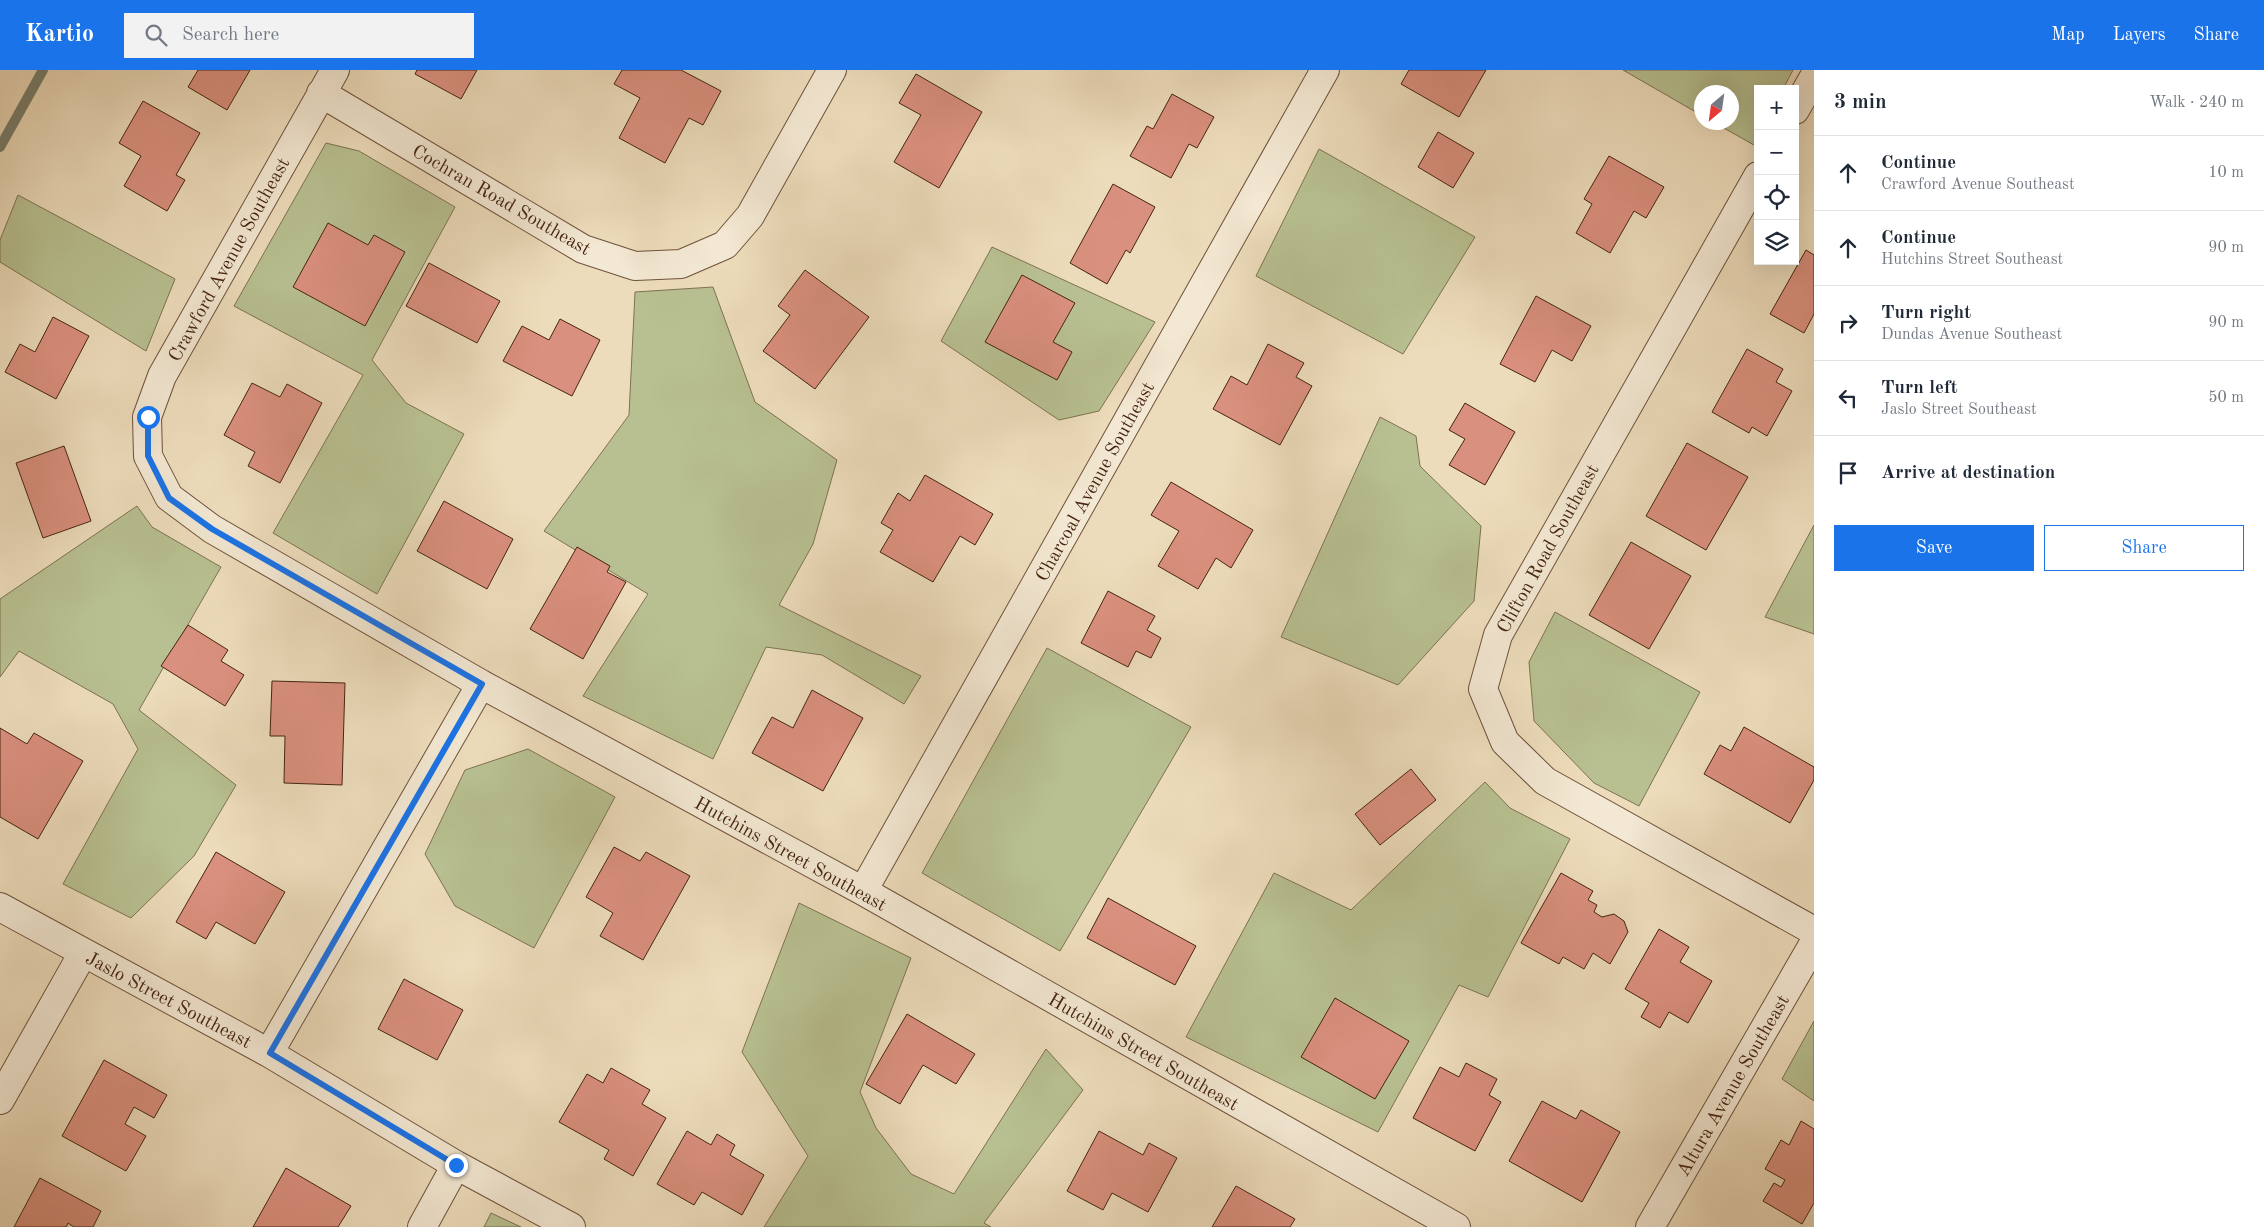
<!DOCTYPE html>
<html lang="en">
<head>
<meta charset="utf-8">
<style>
  :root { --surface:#fff; --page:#f2f2f3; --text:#1f2937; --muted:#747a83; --line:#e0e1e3; --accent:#1a73e8 }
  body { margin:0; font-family:"Old Standard TT",serif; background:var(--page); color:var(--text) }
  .controls { position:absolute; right:15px; top:15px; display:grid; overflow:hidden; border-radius:0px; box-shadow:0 5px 20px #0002 }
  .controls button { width:45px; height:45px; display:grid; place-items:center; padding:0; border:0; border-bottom:1px solid var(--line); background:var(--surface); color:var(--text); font:25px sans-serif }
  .compass { position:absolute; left:1694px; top:15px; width:45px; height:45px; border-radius:50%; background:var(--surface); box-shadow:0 5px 20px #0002; rotate:209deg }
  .stop { position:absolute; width:15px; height:15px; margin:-11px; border:4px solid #1a73e8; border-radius:50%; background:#fff }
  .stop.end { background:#1a73e8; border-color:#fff; box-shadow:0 1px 5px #0008 }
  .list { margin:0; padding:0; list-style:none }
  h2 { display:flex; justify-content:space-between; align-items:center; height:65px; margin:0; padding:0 20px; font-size:21px }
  h2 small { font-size:16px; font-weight:400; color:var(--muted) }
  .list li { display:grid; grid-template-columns:32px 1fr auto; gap:15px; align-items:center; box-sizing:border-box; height:75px; padding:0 20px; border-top:1px solid var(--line) }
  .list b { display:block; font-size:19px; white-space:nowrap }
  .list p { margin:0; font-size:16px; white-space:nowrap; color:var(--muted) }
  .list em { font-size:16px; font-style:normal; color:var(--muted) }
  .actions { display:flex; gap:10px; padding:15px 20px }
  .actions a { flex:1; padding:11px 0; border:1px solid var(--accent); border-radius:0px; text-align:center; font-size:18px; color:var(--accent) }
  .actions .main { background:var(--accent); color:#fff }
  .icon { flex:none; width:28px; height:28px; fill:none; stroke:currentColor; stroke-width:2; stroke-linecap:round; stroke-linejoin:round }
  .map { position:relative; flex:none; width:1814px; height:1157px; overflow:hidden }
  header { display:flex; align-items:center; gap:30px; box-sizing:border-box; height:70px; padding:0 25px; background:var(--accent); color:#fff }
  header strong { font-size:24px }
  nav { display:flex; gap:28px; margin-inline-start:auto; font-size:18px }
  .search { width:350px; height:45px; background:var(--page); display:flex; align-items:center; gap:12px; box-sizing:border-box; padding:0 18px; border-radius:0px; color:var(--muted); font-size:19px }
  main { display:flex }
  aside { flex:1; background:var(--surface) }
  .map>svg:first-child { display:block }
  .green { fill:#b8c091; stroke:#7e7252 }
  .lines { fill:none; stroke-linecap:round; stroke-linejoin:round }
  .stream { stroke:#787f6e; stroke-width:10 }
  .building { fill:#da907e; stroke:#452412 }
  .street-casing { stroke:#6f523c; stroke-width:30 }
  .street { stroke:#f3e8d3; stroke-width:28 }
  .route { stroke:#1a73e8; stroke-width:6 }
  .labels { text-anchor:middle; stroke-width:4; stroke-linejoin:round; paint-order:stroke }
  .street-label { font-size:19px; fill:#452412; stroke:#f3e8d3 }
</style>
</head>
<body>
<header>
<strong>Kartio</strong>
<div class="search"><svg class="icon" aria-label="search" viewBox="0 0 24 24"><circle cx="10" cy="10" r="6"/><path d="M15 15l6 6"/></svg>Search here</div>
<nav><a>Map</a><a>Layers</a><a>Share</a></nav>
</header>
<main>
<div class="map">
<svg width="1814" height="1157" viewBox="0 0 1814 1157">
  <rect width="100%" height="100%" fill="#eddcbb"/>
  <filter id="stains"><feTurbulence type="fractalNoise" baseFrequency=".004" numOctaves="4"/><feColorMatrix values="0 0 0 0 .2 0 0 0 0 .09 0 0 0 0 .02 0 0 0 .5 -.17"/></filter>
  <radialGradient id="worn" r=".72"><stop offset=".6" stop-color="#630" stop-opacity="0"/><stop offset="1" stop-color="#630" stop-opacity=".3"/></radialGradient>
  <path class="green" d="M1623 0H1793L1783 19H1758V68L1754 75 1715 53 1732 52V22H1702L1701 45Z
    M326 73 359 81 455 137 372 290 406 333 464 364 377 524 273 463 363 305 234 236Z
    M1319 79 1475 167 1403 284 1256 206Z
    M18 125 175 209 146 281 0 192V170Z
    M992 177 1155 252 1099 341 1059 350 941 271Z
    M713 217 755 332 837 390 813 474 779 535 921 606 904 634 822 585 766 577 713 689 583 626 648 524 544 461 629 345 635 222Z
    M1380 347 1416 366 1420 396 1481 456 1474 531 1398 615 1281 567Z
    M137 436 152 457 221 497 139 640 236 715 194 786 131 848 63 814 138 679 113 634 19 581 0 607V529Z
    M1814 455V564L1765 547Z
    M1555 542 1700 622 1639 736 1594 713 1534 651 1529 592Z
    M1047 578 1191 657 1060 881 922 803Z
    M528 679 615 727 534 878 455 836 425 784 465 700Z
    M1485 712 1510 738 1570 769 1488 927 1459 915 1378 1062 1186 967 1274 803 1351 840Z
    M799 833 911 888 860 1022 876 1058 911 1104 954 1124 1046 979 1083 1020 984 1153 991 1157H764L808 1086 742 982Z
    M1814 951V1031L1782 1009Z
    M491 1143 521 1157H484Z"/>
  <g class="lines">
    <path class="stream" d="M0 77 43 0"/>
  </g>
  <path class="building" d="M198 0H250L227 40 188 17Z
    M417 0H477L461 29 415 4Z
    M622 0H681L721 21 703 55 689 48 665 93 619 68 640 28 614 14Z
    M1409 0H1486L1459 47 1401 14Z
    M916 4 982 42 939 118 894 92 921 45 899 33Z
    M1172 24 1214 47 1197 78 1189 74 1171 108 1130 86 1147 56 1153 59Z
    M143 31 200 63 176 105 185 110 167 141 124 116 141 86 119 73Z
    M1438 62 1474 83 1453 118 1418 97Z
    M1609 86 1664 117 1646 148 1634 141 1610 183 1576 163 1592 134 1584 129Z
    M1113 114 1155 137 1130 183 1126 180 1107 214 1070 193Z
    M328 153 368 175 374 165 405 182 365 256 293 217Z
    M1806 180 1814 185V244L1804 263 1770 244Z
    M429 193 500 231 477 273 406 236Z
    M805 200 869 247 815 319 763 281 790 245 778 236Z
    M1022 205 1075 233 1053 272 1072 282 1057 310 985 272Z
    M1536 226 1591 256 1572 291 1552 280 1535 312 1500 294Z
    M53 247 89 266 56 329 5 302 20 274 35 282Z
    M560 249 600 270 572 326 503 291 522 256 549 270Z
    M1268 274 1304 293 1296 307 1312 316 1280 375 1213 339 1231 306 1247 315Z
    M1747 279 1783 299 1776 312 1792 321 1767 366 1752 357 1749 363 1712 342Z
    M252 313 280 327 287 314 322 333 280 413 248 396 255 382 224 365Z
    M1465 333 1515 362 1485 415 1449 395 1465 369 1449 360Z
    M1687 373 1748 407 1706 480 1646 446Z
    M64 376 91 451 43 468 16 393Z
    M925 405 993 444 975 475 960 466 933 512 880 482 893 460 881 453 898 423 910 431Z
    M1171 412 1253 460 1231 498 1216 488 1198 519 1158 496 1179 461 1151 445Z
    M444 431 513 469 487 519 417 481Z
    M1631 472 1691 506 1649 579 1589 545Z
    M577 477 610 496 607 502 626 512 583 589 530 559Z
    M1108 521 1155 546 1147 560 1161 568 1151 588 1136 581 1128 597 1081 573Z
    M188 555 228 580 221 591 244 605 225 636 161 596Z
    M272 611 345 613 342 715 284 713 285 666H270Z
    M812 620 863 648 823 721 752 683 772 647 793 658Z
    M1744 657 1814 697V710L1790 753 1704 704 1720 675 1731 681Z
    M0 658 27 674 34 663 83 691 38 769 0 747Z
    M1411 699 1436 730 1380 775 1355 744Z
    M614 777 640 791 646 782 690 806 643 890 600 866 613 843 586 827Z
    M216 782 285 822 255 874 216 852 206 869 176 852Z
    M1561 803 1593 821 1588 830 1597 835 1594 842 1602 847 1614 844 1624 851 1628 862 1610 894 1593 883 1584 899 1563 887 1559 894 1521 873Z
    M1108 828 1196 876 1175 915 1087 868Z
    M1659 859 1689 877 1680 892 1712 911 1688 953 1669 942 1660 958 1641 947 1649 933 1625 919Z
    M404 909 463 940 437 990 378 959Z
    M1335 928 1409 971 1375 1029 1301 987Z
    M907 944 975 984 956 1014 923 995 900 1034 866 1014Z
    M104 990 167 1025 154 1048 134 1037 125 1054 146 1066 126 1101 62 1066Z
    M1466 993 1497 1009 1489 1025 1501 1032 1475 1081 1413 1048 1440 997 1459 1007Z
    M611 998 650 1020 642 1034 666 1048 633 1106 604 1089 609 1080 559 1052 587 1004 603 1013Z
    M1542 1031 1576 1049 1581 1040 1620 1062 1582 1132 1509 1091Z
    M1801 1051 1814 1059V1133L1802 1154 1763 1131 1774 1113 1781 1117 1785 1110 1765 1099 1781 1070 1789 1075Z
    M687 1061 711 1075 717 1064 735 1075 730 1085 764 1105 742 1145 702 1122 694 1135 657 1114Z
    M1099 1061 1143 1085 1149 1073 1177 1088 1148 1142 1112 1123 1103 1140 1067 1121Z
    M286 1098 351 1136 338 1157H253Z
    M40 1108 101 1141 93 1157H74L68 1153 66 1157H14Z
    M1236 1116 1295 1149 1290 1157H1212Z"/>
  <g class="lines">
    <g class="street-casing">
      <path id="street" d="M335 0 162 306 147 347 148 386 169 427 212 459 481 614 863 821 1456 1157
        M321 23 583 179 635 196 681 194 725 175 750 146 832 0
        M1795 40 1814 7
        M1758 106 1498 565 1483 619 1505 672 1545 711 1814 861
        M863 821 1325 0
        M0 837 269 983 456 1095 571 1157
        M269 983 481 614
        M0 1030 83 883
        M422 1157 456 1095
        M1650 1157 1814 873"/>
    </g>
    <use href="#street" class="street"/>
  </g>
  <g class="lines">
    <path class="route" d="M148 347V386L169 428 212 459 482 614 270 983 456 1095"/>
  </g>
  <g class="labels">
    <g class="street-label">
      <text transform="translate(502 129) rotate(30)" y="7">Cochran Road Southeast</text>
      <text transform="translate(228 189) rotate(-61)" y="7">Crawford Avenue Southeast</text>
      <text transform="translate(1094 411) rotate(-61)" y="7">Charcoal Avenue Southeast</text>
      <text transform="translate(1547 478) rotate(-61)" y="7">Clifton Road Southeast</text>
      <text transform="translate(791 783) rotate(29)" y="7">Hutchins Street Southeast</text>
      <text transform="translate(169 929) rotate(28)" y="7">Jaslo Street Southeast</text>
      <text transform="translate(1144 981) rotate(30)" y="7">Hutchins Street Southeast</text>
      <text transform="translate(1732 1015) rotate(-60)" y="7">Altura Avenue Southeast</text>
    </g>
  </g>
  <rect width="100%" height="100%" filter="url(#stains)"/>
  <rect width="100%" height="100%" fill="url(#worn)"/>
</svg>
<div class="controls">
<button>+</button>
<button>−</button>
<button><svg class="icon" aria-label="locate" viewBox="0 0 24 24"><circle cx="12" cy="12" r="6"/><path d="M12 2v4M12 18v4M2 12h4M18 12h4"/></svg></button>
<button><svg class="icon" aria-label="layers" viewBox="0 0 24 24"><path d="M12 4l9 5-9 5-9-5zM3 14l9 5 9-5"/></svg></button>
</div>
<svg class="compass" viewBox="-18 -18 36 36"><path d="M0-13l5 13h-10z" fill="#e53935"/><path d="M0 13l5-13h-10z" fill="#747a83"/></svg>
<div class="stop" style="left:148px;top:347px"></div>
<div class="stop end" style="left:456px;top:1095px"></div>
</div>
<aside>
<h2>3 min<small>Walk · 240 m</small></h2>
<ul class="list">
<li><svg class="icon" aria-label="ahead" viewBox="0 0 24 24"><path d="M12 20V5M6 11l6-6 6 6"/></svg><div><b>Continue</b><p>Crawford Avenue Southeast</p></div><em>10 m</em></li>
<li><svg class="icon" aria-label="ahead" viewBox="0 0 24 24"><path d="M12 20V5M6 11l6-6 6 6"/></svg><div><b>Continue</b><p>Hutchins Street Southeast</p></div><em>90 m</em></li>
<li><svg class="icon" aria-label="right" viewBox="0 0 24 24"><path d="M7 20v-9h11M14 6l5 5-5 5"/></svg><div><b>Turn right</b><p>Dundas Avenue Southeast</p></div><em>90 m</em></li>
<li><svg class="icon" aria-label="left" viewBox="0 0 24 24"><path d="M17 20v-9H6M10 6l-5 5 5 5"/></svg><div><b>Turn left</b><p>Jaslo Street Southeast</p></div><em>50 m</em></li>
<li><svg class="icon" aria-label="arrive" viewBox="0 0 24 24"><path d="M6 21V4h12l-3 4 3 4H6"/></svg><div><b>Arrive at destination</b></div></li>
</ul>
<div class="actions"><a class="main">Save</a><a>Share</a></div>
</aside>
</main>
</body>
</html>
